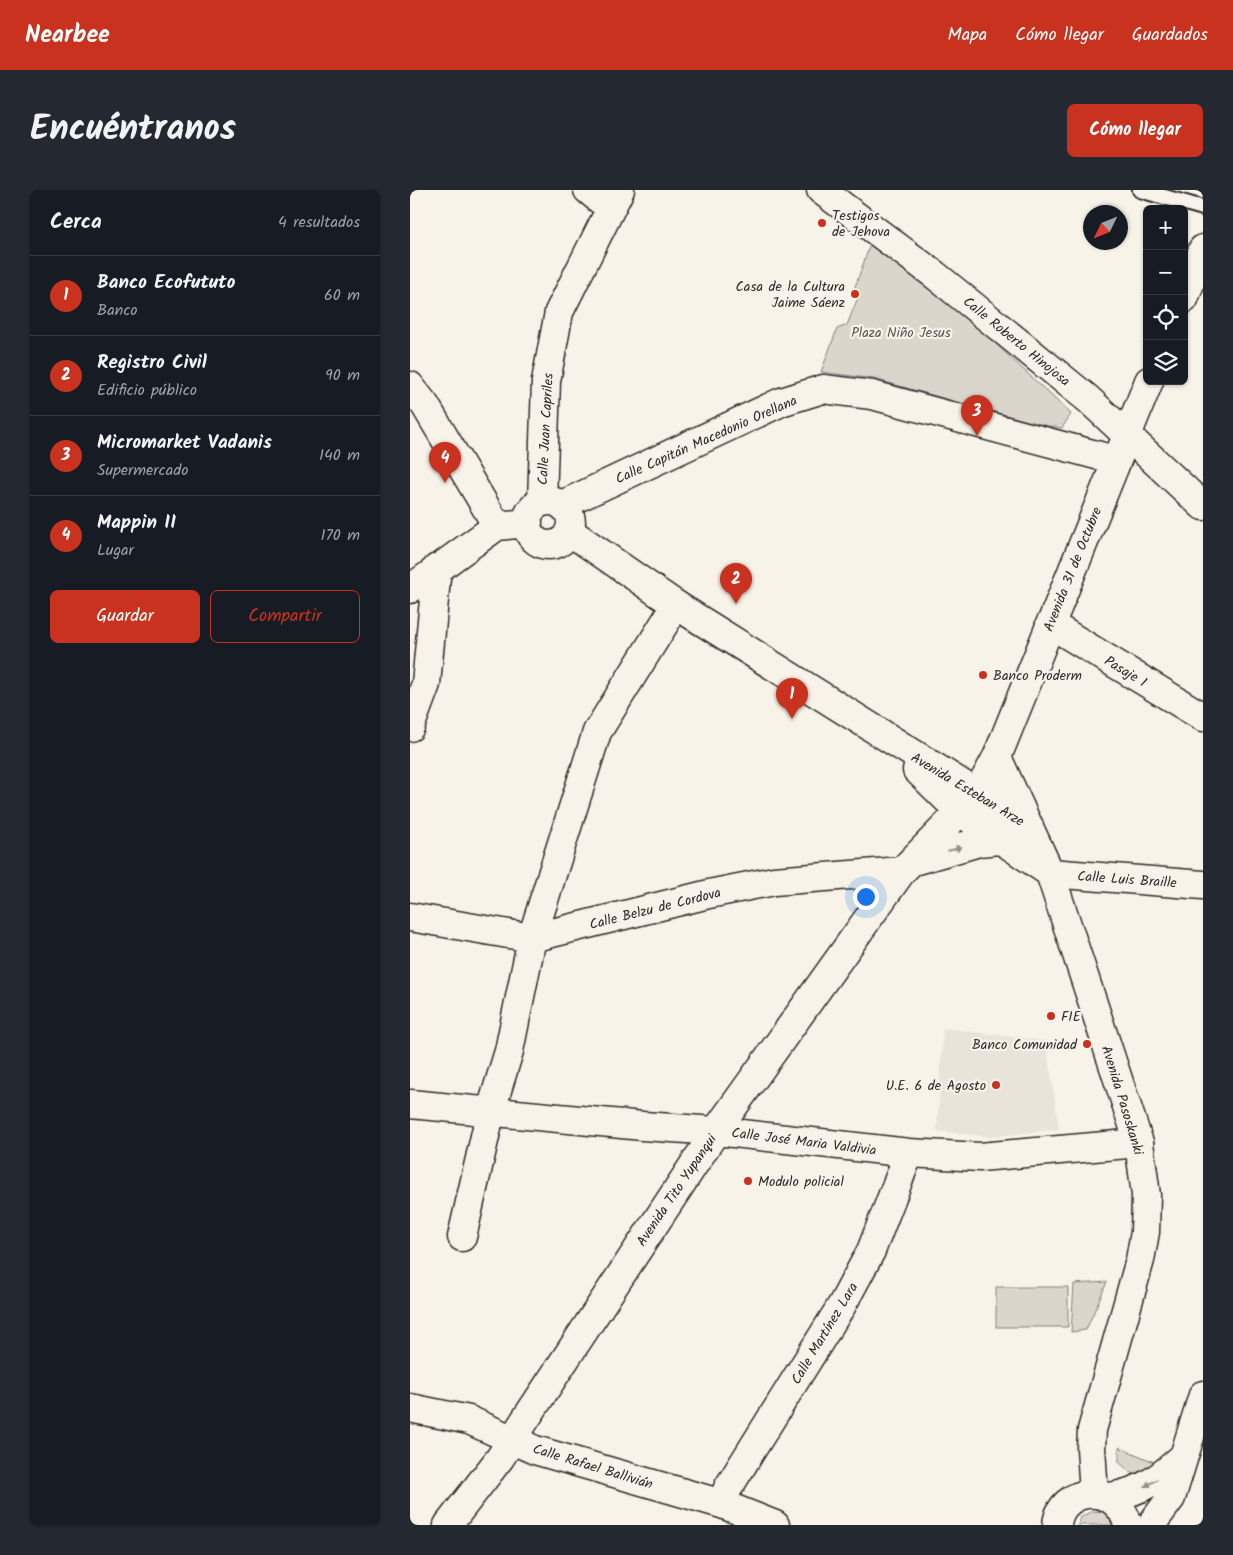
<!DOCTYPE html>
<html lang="es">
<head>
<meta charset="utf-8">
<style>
  :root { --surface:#171b24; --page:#242831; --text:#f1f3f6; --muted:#9ea1a6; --line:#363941; --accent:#c8321e }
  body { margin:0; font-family:Kalam,sans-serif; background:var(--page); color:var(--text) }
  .controls { position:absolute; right:15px; top:15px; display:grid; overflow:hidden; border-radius:8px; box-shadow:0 1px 4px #0004 }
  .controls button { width:45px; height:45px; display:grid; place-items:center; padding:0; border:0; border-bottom:1px solid var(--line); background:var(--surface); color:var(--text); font:25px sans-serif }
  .compass { position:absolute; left:673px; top:15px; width:45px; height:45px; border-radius:50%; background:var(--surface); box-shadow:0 1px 4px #0004; rotate:227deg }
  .you { position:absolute; left:455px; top:706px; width:18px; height:18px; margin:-12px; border:4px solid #fff; border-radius:50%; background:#1a73e8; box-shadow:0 0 0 8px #1a73e833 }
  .badge { display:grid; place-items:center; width:32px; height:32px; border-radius:50%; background:var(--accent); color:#fff; font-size:16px; font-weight:700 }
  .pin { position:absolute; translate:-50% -41px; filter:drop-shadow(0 1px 2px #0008) }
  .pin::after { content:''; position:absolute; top:26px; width:18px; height:15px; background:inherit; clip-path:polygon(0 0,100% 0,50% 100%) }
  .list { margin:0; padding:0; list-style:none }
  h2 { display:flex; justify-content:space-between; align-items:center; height:65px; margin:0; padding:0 20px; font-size:21px }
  h2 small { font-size:16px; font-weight:400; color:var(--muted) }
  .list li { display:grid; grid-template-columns:32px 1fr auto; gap:15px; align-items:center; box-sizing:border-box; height:80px; padding:0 20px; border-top:1px solid var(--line) }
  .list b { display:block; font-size:19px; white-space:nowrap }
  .list p { margin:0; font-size:16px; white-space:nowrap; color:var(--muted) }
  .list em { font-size:16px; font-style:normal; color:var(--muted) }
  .actions { display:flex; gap:10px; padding:15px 20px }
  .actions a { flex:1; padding:11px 0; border:1px solid var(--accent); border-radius:8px; text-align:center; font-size:18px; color:var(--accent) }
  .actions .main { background:var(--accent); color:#fff }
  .icon { flex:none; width:28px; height:28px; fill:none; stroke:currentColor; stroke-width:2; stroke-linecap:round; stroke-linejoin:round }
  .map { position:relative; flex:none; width:793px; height:1335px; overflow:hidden; border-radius:8px }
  header { display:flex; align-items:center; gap:30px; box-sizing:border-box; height:70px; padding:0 25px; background:var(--accent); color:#fff }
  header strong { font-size:24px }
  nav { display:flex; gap:28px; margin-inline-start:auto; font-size:18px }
  .intro { display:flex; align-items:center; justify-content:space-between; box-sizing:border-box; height:120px; padding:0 30px }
  h1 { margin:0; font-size:35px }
  .button { padding:12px 22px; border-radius:8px; background:var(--accent); color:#fff; font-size:18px; font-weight:700 }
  main { display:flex; gap:30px; padding:0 30px }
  aside { flex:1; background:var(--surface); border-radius:8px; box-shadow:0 1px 4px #0004 }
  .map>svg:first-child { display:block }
  .built { fill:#e8e4da }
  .green { fill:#dad6cc; stroke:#82807c }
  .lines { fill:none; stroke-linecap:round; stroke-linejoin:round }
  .lane-casing { stroke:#2b2b2b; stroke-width:18 }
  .street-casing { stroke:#2b2b2b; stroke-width:31 }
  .secondary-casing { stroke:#2b2b2b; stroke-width:31 }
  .lane { stroke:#f7f3e8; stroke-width:14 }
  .street { stroke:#f7f3e8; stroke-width:28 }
  .secondary { stroke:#f7f3e8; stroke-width:28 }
  .oneway { fill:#918f8a }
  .poi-dot { fill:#c8321e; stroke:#f7f3e8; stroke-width:2 }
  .labels { text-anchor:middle; stroke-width:4.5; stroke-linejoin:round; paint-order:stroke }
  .poi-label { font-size:14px; fill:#2b2b2b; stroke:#f7f3e8; text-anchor:start }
  .park-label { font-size:14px; fill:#575653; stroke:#f7f3e8 }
  .street-label { font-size:14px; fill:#2b2b2b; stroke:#f7f3e8 }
</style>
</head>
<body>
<header>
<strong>Nearbee</strong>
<nav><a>Mapa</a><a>Cómo llegar</a><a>Guardados</a></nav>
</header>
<div class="intro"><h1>Encuéntranos</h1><a class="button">Cómo llegar</a></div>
<main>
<aside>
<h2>Cerca<small>4 resultados</small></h2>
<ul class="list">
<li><span class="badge">1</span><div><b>Banco Ecofututo</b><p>Banco</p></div><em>60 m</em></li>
<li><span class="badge">2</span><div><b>Registro Civil</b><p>Edificio público</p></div><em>90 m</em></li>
<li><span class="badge">3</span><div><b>Micromarket Vadanis</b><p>Supermercado</p></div><em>140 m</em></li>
<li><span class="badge">4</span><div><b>Mappin II</b><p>Lugar</p></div><em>170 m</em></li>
</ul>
<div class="actions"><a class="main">Guardar</a><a>Compartir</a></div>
</aside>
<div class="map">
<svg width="793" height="1335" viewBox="0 0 793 1335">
  <rect width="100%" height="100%" fill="#f7f3e8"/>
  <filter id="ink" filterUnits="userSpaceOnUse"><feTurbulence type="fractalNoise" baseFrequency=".02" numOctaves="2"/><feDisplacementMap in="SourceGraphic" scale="10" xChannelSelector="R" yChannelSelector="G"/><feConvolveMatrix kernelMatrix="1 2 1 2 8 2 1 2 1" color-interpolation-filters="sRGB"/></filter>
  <g filter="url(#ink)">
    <path class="built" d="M533 838 636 851 649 939 581 947 527 941Z"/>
    <path class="green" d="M462 49 586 154 661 224 652 238 624 234 465 189 411 182 427 139 437 135 449 105 445 97Z
      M697 1092 676 1140 661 1142 664 1094Z
      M586 1097H658V1137H586Z
      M709 1257 744 1272 731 1284 721 1283 709 1272Z
      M682 1321 695 1322 705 1335H668L671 1327Z"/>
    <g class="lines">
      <g class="lane-casing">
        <path id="lane" d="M730 0 793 18"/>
      </g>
      <g class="street-casing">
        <path id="street" d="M178 0 200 18
          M411 0 525 85 678 209 793 316
          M0 196 15 215 87 336
          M132 312 136 191 149 122 210 0
          M152 315 371 212 413 199 462 205 705 270
          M640 434 793 527
          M0 537 16 494 27 378
          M640 683 793 695
          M0 727 122 748 299 704 364 691 492 681
          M0 914 233 936 306 941 499 963 570 967 729 953
          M52 1047 81 920 99 861 122 748 187 542 266 415
          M312 1314 318 1298 432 1115 461 1061 499 963"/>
      </g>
      <g class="secondary-casing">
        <path id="secondary" d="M774 109 793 59
          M117 333a22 22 0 1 1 44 0a22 22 0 1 1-44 0Z
          M159 341 266 415 619 636
          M0 399 87 336 118 333
          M587 567 640 683 729 953 736 1005 735 1042 730 1070 682 1240 681 1258 684 1304
          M507 580 550 622 640 683
          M503 671 569 652 589 650
          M0 1218 59 1230 125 1260 312 1314 365 1335
          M700 1307C734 1301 748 1289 774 1266
          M38 1335 90 1268 306 941 492 681 567 604 587 567 739 191
          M647 1335C650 1297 707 1290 718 1335
          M741 1335 761 1308 793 1205"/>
      </g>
      <use href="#lane" class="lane"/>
      <use href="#street" class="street"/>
      <use href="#secondary" class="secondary"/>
    </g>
    <defs><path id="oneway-solid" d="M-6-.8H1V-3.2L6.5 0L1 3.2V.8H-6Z" transform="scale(1.25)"/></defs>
    <g class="oneway">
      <use href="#oneway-solid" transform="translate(545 659) rotate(-16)"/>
      <use href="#oneway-solid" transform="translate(741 1293) rotate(150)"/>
    </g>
  </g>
  <g class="poi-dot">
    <circle cx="412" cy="33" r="5"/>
    <circle cx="445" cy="104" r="5"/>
    <circle cx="573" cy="485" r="5"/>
    <circle cx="641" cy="826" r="5"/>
    <circle cx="677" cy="854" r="5"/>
    <circle cx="586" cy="895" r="5"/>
    <circle cx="338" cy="991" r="5"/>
  </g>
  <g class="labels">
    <g class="poi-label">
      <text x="422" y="30">Testigos<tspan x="422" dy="16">de Jehova</tspan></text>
      <text x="435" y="101" text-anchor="end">Casa de la Cultura<tspan x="435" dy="16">Jaime Sáenz</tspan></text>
      <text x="583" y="490">Banco Proderm</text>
      <text x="651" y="831">FIE</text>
      <text x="667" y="859" text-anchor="end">Banco Comunidad</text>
      <text x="576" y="900" text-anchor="end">U.E. 6 de Agosto</text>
      <text x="348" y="996">Modulo policial</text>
    </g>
    <g class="park-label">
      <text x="491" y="147">Plaza Niño Jesus</text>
    </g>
    <g class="street-label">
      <text transform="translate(607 151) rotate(39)" y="5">Calle Roberto Hinojosa</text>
      <text transform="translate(135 239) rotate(-87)" y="5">Calle Juan Capriles</text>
      <text transform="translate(296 249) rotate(-24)" y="5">Calle Capitán Macedonio Orellana</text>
      <text transform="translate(662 379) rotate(-68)" y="5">Avenida 31 de Octubre</text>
      <text transform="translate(716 481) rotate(31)" y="5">Pasaje 1</text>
      <text transform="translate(558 599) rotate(31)" y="5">Avenida Esteban Arze</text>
      <text transform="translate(717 689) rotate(4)" y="5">Calle Luis Braille</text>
      <text transform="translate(245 718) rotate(-14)" y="5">Calle Belzu de Cordova</text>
      <text transform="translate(713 910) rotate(73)" y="5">Avenida Pasoskanki</text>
      <text transform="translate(394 951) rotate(7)" y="5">Calle José Maria Valdivia</text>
      <text transform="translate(266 1000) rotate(-56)" y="5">Avenida Tito Yupanqui</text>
      <text transform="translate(414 1143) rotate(-59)" y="5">Calle Martínez Lara</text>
      <text transform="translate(183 1276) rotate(17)" y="5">Calle Rafael Ballivián</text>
    </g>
  </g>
</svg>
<div class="controls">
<button>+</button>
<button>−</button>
<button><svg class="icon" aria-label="locate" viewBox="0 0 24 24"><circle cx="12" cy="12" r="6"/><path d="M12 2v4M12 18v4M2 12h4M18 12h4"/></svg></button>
<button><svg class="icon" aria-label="layers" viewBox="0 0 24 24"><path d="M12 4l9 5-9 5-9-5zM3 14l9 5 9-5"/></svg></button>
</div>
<svg class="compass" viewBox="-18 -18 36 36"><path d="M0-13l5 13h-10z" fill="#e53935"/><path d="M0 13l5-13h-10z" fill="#9ea1a6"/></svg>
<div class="you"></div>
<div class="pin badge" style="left:382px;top:529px">1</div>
<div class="pin badge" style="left:326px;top:414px">2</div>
<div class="pin badge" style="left:567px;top:246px">3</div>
<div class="pin badge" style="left:35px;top:293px">4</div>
</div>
</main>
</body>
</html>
